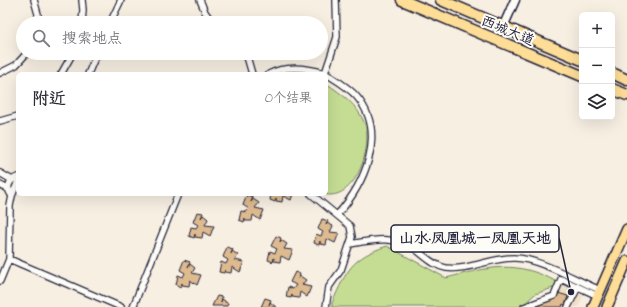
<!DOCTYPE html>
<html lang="zh">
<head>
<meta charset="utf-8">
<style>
  :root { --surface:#fff; --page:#f7f7f7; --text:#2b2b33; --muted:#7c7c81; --line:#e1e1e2 }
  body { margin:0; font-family:"Architects Daughter","LXGW WenKai TC",sans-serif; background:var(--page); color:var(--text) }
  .controls { position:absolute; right:12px; top:12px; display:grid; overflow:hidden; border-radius:6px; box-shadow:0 4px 16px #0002 }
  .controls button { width:36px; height:36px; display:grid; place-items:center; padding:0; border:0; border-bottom:1px solid var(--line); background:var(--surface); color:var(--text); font:20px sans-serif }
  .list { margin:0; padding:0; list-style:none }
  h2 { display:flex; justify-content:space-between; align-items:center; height:52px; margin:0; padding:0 16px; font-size:17px }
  h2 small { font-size:13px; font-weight:400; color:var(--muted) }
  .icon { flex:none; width:22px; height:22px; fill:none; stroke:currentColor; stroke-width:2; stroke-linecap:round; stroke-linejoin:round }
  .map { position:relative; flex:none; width:627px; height:307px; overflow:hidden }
  .search { position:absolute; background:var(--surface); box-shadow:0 4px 16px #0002; left:16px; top:16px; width:312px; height:44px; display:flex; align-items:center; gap:10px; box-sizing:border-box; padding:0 14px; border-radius:22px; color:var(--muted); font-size:15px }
  .panel { position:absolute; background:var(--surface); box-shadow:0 4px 16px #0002; left:16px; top:72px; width:312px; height:124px; border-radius:6px }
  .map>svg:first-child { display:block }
  .built { fill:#f0dfc9 }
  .green { fill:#c5dd93; stroke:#748067 }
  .building { fill:#deba8f; stroke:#22223b }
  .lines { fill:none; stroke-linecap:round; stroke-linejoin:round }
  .street-casing { stroke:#22223b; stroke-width:8 }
  .secondary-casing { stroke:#22223b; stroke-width:11 }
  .primary-casing { stroke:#22223b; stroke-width:12 }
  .highway-casing { stroke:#22223b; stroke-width:13 }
  .street { stroke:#fdfcf7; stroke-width:5.5 }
  .secondary { stroke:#fdfcf7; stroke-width:8 }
  .primary { stroke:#fedd96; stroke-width:9 }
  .highway { stroke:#fedd96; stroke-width:10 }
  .labels { text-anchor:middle; stroke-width:4; stroke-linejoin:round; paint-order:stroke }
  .street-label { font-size:14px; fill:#22223b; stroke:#fdfcf7 }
  .leader { fill:none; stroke:#22223b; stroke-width:1.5 }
  .callout-dot { fill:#22223b; stroke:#fdfcf7; stroke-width:1.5 }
  .callout { fill:#fdfcf7; stroke:#22223b; stroke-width:1.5 }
  .callout-label { font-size:15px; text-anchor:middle; font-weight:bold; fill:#22223b }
</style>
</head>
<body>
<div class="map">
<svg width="627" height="307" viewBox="0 0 627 307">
  <rect width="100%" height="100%" fill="#f7efe2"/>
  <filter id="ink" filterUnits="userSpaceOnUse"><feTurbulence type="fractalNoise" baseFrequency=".025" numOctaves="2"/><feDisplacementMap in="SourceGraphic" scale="8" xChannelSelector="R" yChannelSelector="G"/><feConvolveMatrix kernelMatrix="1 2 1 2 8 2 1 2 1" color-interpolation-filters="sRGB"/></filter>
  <g filter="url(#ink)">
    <path class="built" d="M564 277 587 288 578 307H530L551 299Z"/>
    <path class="green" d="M326 83C344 96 356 103 365 124 373 148 355 203 323 194H326Z
      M387 246 446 278C490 267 515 259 557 282L553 288 535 294 521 307H332V303C347 270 351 258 387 246Z"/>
    <path class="building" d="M271 194H293L291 200 283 196 282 202 276 201V198L275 202 270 200Z
      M247 195 253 197 251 202 253 199 259 203 255 208 264 210 260 220 253 215 252 221H245V218L244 222 239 220 241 211 246 212 249 209 243 205Z
      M197 212 203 213 201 218 203 215 208 219 205 225 214 226 210 236 203 232 202 238 195 237V234L194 238 189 236 191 227 196 228 198 225 193 222Z
      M322 219 328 221 326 225 327 223 333 226 330 232 339 233 335 243 327 239 326 245 320 244V241L319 245 314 243 316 234 321 236 323 232 318 229Z
      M276 236 281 238 280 242 281 240 287 244 284 249 293 250 289 260 281 256 280 262 274 261V258L273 262 268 260 270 251 275 253 277 249 271 246Z
      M227 247 233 249 231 254 232 251 238 255 235 260 244 262 240 272 232 267 231 273 225 272V270L224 273 219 272 221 262 226 264 228 260 223 257Z
      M184 260 190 262 188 267 190 264 195 268 192 273 201 275 197 285 190 280 189 286 182 285V283L181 287 176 285 178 275 183 277 185 273 180 270Z
      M295 272 300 274 298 279 300 276 306 280 302 285 311 287 307 297 300 292 299 298 292 297V295L291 298 286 297 288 287 293 289 296 285 290 282Z
      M558 293 568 296 565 305 563 304 562 307H531L556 298Z
      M217 296 222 297 221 302 222 299 225 301V302L228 303 227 306H212Z
      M265 298 271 300 269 305 270 302 276 307H261Z"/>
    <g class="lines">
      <g class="street-casing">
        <path id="street" d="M34 0 38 14V23
          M82 0 83 10 82 23
          M200 0 205 12 213 23
          M110 23 121 0
          M244 53 248 60 252 74
          M0 73 16 65 27 53
          M325 73C336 80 349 87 357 97 388 134 364 185 337 215
          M61 74 73 53
          M88 74 97 53
          M269 74C286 65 307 68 325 73L337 37 336 0
          M0 121 18 116
          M0 173 12 180
          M18 177C8 180 6 189 12 196L18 181
          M0 185 8 189
          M311 194 350 226 352 237 341 270 329 287 326 307
          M350 244C372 240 395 235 415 249 425 256 434 266 446 268 469 271 492 257 515 258 538 258 578 281 600 290
          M9 259 121 307
          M0 281 9 259 10 206 12 196
          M133 307 178 194
          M524 307 554 296 561 279 598 296
          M568 307 578 287"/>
      </g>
      <g class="secondary-casing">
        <path id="secondary" d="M503 27 515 0"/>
      </g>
      <g class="primary-casing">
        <path id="primary" d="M593 307 627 229
          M607 307 627 261"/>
      </g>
      <g class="highway-casing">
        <path id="highway" d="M402 0 582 76
          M441 0 582 60
          M612 73 627 80
          M612 89 627 95"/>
      </g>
      <use href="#street" class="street"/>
      <use href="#secondary" class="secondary"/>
      <use href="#primary" class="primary"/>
      <use href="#highway" class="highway"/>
    </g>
  </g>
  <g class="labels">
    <g class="street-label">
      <text transform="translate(508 30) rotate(23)" y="5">西城大道</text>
    </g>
  </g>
  <path class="leader" d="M571 292L559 238"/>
  <circle class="callout-dot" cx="571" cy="292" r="4"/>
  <rect class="callout" x="391" y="225" width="168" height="27" rx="4"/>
  <g class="callout-label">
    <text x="475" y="243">山水·凤凰城一凤凰天地</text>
  </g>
</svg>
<div class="controls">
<button>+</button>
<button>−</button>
<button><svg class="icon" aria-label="layers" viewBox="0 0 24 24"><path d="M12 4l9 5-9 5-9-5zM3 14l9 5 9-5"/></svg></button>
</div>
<div class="search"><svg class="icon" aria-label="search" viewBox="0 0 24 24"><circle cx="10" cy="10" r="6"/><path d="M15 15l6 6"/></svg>搜索地点</div>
<section class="panel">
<h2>附近<small>0个结果</small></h2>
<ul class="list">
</ul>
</section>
</div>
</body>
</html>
